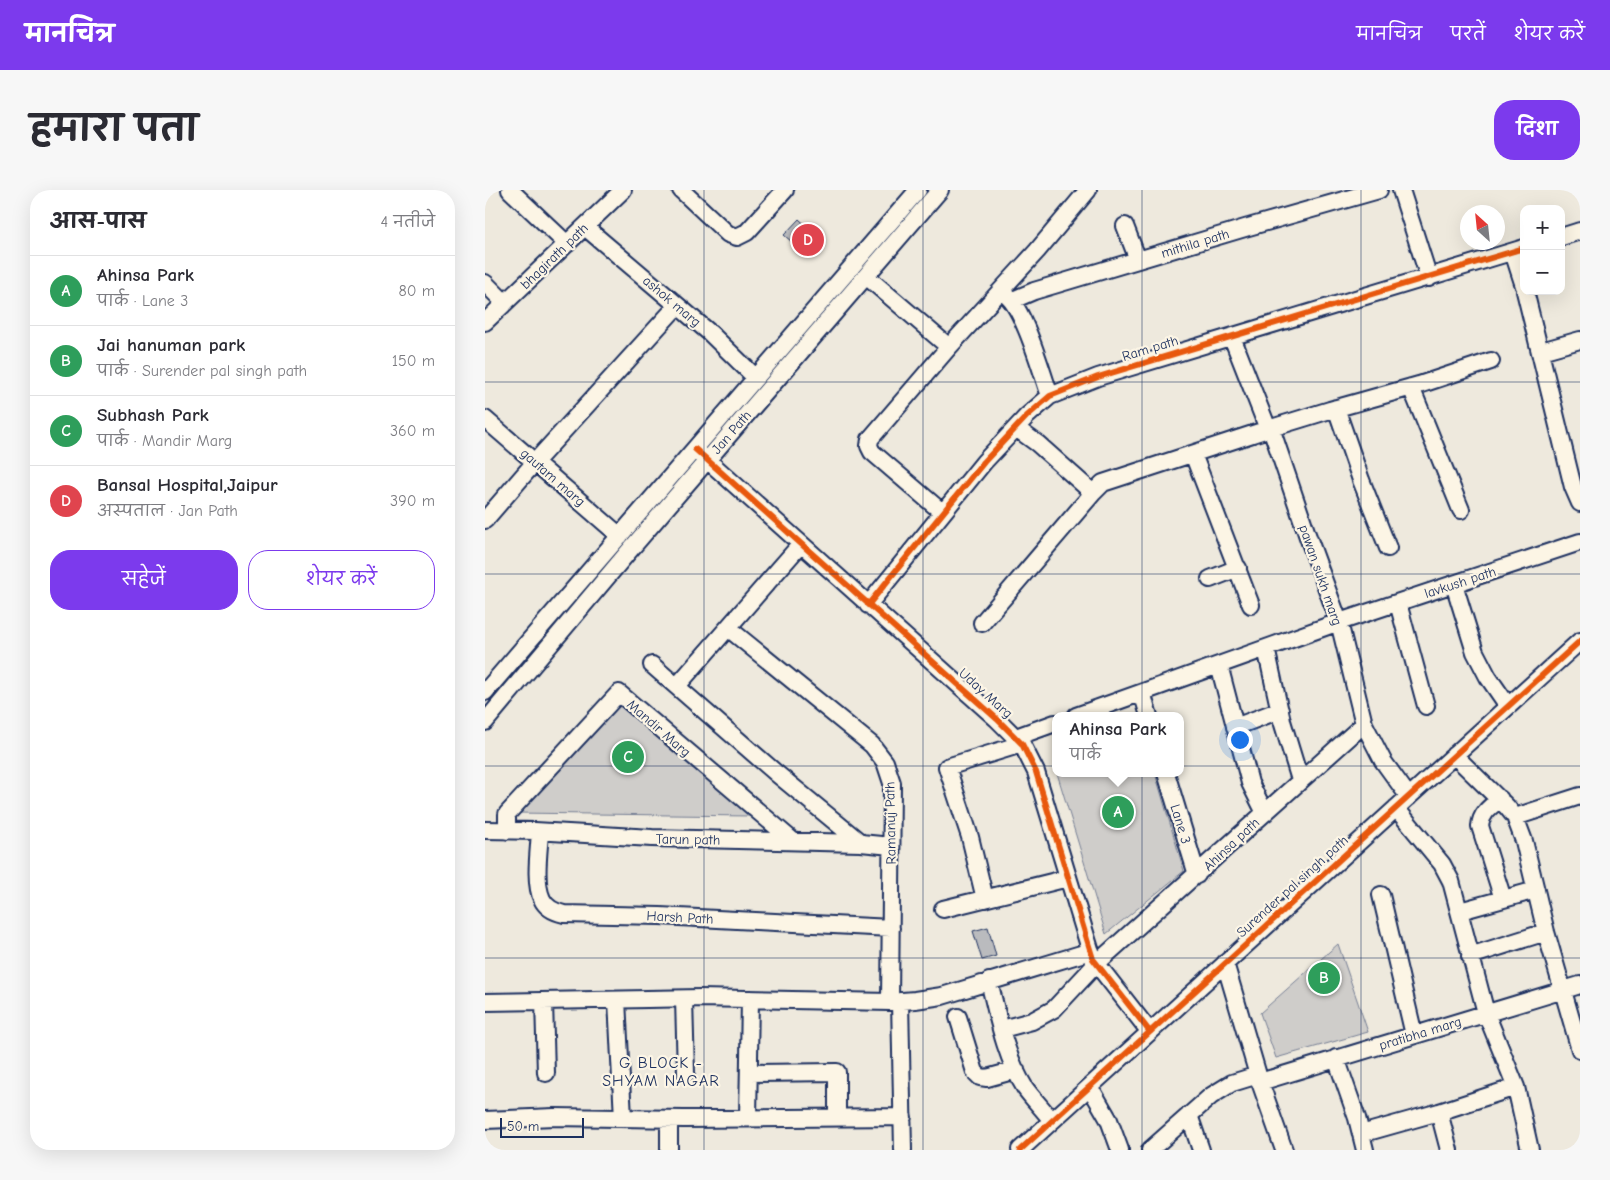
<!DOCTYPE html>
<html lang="hi">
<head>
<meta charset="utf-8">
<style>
  :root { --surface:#fff; --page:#f7f7f7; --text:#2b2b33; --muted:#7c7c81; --line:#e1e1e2; --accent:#7c3aed }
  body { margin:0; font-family:"Comic Neue","Playpen Sans Deva",sans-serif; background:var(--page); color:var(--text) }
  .controls { position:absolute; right:15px; top:15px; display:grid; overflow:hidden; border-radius:10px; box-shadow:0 5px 20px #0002 }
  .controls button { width:45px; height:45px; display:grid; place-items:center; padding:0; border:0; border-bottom:1px solid var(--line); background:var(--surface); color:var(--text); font:25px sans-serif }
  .compass { position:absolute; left:975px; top:15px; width:45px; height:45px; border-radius:50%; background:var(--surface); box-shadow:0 5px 20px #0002; rotate:333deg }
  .scale { position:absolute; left:15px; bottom:12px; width:84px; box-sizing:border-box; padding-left:5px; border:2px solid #1b2f5e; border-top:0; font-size:14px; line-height:18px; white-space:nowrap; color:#1b2f5e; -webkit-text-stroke:4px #fcf5e5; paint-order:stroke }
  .you { position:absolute; left:754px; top:549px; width:18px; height:18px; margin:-12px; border:4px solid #fff; border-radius:50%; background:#1a73e8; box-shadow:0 0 0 8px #1a73e833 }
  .badge { display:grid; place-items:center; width:32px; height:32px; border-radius:50%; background:var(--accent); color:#fff; font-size:16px; font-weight:700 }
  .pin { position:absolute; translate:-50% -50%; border:2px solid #fff; box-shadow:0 1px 5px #0006 }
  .popup { position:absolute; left:567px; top:522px; width:132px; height:65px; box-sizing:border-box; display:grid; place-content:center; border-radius:10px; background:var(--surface); filter:drop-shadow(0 1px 4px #0005); font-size:16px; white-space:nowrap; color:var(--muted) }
  .popup b { font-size:19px; color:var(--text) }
  .popup::after { content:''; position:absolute; left:50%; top:100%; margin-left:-10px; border:10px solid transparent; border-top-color:var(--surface) }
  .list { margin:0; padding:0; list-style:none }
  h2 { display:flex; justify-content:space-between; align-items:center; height:65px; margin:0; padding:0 20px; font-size:21px }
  h2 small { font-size:16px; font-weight:400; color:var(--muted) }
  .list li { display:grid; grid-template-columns:32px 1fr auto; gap:15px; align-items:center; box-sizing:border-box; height:70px; padding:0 20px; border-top:1px solid var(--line) }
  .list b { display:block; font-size:19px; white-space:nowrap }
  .list p { margin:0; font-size:16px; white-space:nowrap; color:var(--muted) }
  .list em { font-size:16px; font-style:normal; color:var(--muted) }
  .actions { display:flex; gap:10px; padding:15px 20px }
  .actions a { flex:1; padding:11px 0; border:1px solid var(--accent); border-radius:20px; text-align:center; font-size:18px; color:var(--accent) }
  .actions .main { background:var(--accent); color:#fff }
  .map { position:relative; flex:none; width:1095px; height:960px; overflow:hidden; border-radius:20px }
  header { display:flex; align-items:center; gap:30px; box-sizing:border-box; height:70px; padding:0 25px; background:var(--accent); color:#fff }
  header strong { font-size:24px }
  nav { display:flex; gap:28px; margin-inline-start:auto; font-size:18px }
  .intro { display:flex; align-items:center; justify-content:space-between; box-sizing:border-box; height:120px; padding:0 30px }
  h1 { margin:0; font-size:35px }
  .button { padding:12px 22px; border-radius:20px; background:var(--accent); color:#fff; font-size:18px; font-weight:700 }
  main { display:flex; gap:30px; padding:0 30px }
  aside { flex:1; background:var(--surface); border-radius:20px; box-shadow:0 5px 20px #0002 }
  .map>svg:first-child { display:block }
  .green { fill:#cfcdca; stroke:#757e94 }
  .building { fill:#babbbe; stroke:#1b2f5e }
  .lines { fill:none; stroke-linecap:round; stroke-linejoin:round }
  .minor-casing { stroke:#1b2f5e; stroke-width:20 }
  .minor { stroke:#fcf5e5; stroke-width:16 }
  .cycleway-casing { stroke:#fcf5e5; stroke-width:9 }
  .cycleway { stroke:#e8590c; stroke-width:6 }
  .grid { fill:none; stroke:#1b2f5e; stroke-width:1; stroke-opacity:0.55 }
  .labels { text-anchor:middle; stroke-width:4.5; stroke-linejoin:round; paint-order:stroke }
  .street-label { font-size:14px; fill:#1b2f5e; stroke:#fcf5e5 }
  .quarter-label { font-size:16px; letter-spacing:1px; fill:#1b2f5e; stroke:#fcf5e5 }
</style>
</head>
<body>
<header>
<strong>मानचित्र</strong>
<nav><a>मानचित्र</a><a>परतें</a><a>शेयर करें</a></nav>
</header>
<div class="intro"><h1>हमारा पता</h1><a class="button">दिशा</a></div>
<main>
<aside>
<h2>आस-पास<small>4 नतीजे</small></h2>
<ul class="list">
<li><span class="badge" style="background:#2e9e5b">A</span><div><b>Ahinsa Park</b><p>पार्क · Lane 3</p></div><em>80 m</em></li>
<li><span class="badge" style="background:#2e9e5b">B</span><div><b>Jai hanuman park</b><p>पार्क · Surender pal singh path</p></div><em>150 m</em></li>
<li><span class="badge" style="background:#2e9e5b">C</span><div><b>Subhash Park</b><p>पार्क · Mandir Marg</p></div><em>360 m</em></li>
<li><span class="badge" style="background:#e0444e">D</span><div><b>Bansal Hospital,Jaipur</b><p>अस्पताल · Jan Path</p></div><em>390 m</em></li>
</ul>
<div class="actions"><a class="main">सहेजें</a><a>शेयर करें</a></div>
</aside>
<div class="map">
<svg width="1095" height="960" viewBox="0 0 1095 960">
  <rect width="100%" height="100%" fill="#eee9dd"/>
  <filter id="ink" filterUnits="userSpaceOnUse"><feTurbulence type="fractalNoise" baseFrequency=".02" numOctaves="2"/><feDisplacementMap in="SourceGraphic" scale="10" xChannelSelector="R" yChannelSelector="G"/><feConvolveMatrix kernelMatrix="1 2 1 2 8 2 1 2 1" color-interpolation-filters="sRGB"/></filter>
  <g filter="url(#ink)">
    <path class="green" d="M134 511 274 624 264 626 31 623Z
      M572 583H670L699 681 621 744Z
      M853 754 883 842 791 868 775 823Z"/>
    <path class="building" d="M314 29 340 53 325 68 299 45Z
      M503 737 511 766 497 770 488 741Z"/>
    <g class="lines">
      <g class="minor-casing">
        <path id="minor" d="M25 0 82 54
          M196 0 243 44 252 47 262 42 300 0
          M916 0 944 88
          M640 36 653 70
          M100 37 225 143 271 188
          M1076 47 1095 41
          M1028 62 1039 96
          M381 86 464 157 385 249 384 256 387 262 457 322
          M0 93 20 113
          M1040 101 1088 297 1095 313
          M521 105C539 119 557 183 565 206
          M528 110 549 101 760 38 894 0
          M0 132 138 0
          M464 157 552 61 603 0
          M1056 161 1095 150
          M926 197 976 320
          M851 218 876 290 903 358
          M0 229 135 346
          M786 238 823 347 854 432 879 534 898 571 924 607
          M783 239 845 220 934 195 1006 171
          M210 259 512 529 537 554 551 582 608 769 665 842
          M708 264 766 415
          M608 303 618 293 783 239 747 147
          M0 330 50 272 192 116
          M725 389 753 378
          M969 394 990 462 1003 487 1023 516
          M913 413 941 516
          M383 415 499 272 542 226 565 206 613 187 1039 58
          M497 433 608 303 553 254 531 238
          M243 438 387 555 400 572 407 593 405 812
          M781 458 797 531 815 590
          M167 475 291 583 376 653
          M734 475 765 593 780 623
          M192 496 316 354
          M0 502 433 0
          M651 505 659 509 664 526
          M591 526 854 432 1095 352
          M0 532 144 361 455 0
          M750 537 795 520
          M531 547 570 533
          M969 565 1022 617 1030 627 1039 651 1061 742 1095 860
          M681 583 712 685
          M1015 609C1005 617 996 623 995 636L1018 709
          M911 618 957 674 966 691 1001 823 1031 897 1045 960
          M1030 627 1095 606
          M0 640 50 641 167 648 376 653 406 656
          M22 641V624L134 503 308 651
          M55 642C54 660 49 693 57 709 61 718 70 722 79 724L175 726 406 738
          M896 705 929 845
          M500 709 485 647 462 577 537 554
          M458 719 583 688
          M975 721 1051 700
          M985 766 1061 742
          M740 773 775 892 799 960
          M504 791C513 827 520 866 540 898 548 909 559 920 567 931
          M199 809 201 884
          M132 810 138 928
          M59 811 61 883
          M415 811 418 960
          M0 812 215 808 405 812 430 810 457 806 606 761
          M473 827 490 882 495 887 502 888 531 880
          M517 839 547 831 569 819 612 773 879 534
          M851 868 872 928 880 960
          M264 883 352 882V928
          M775 892 1095 795
          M605 897 624 930 635 960
          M954 922 964 960
          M704 925 716 960
          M263 928 265 809
          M0 930 69 927 199 929 418 927
          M876 944 954 922 1031 897
          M184 960V929
          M535 960 1095 451
          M665 960 726 906 747 893 773 885"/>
      </g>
      <use href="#minor" class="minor"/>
      <g class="cycleway-casing">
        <path id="cycleway" d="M210 259 512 529 537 554 551 582 608 769 665 842
          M383 415 499 272 542 226 565 206 613 187 1039 58
          M535 960 1095 451"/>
      </g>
      <use href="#cycleway" class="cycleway"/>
    </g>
  </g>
  <path class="grid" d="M219 0V960M438 0V960M657 0V960M876 0V960M0 192H1095M0 384H1095M0 576H1095M0 768H1095"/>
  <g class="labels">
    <g class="street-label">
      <text transform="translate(710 53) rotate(-17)" y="5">mithila path</text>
      <text transform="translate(69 66) rotate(-44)" y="5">bhagirath path</text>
      <text transform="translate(187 111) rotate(40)" y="5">ashok marg</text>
      <text transform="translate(665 158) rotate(-17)" y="5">Ram path</text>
      <text transform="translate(246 242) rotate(-49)" y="5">Jan Path</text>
      <text transform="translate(68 287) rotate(41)" y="5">gautam marg</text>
      <text transform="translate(836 385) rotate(71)" y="5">pawan sukh marg</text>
      <text transform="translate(975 392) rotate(-18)" y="5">lavkush path</text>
      <text transform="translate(501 503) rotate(42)" y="5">Uday Marg</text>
      <text transform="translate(174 538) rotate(41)" y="5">Mandir Marg</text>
      <text transform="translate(405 633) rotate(-91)" y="5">Ramanuj Path</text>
      <text transform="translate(696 634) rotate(73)" y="5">Lane 3</text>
      <text transform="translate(203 649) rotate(1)" y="5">Tarun path</text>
      <text transform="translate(746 654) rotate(-43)" y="5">Ahinsa path</text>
      <text transform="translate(807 696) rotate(-42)" y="5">Surender pal singh path</text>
      <text transform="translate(195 727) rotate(3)" y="5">Harsh Path</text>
      <text transform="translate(935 843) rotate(-17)" y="5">pratibha marg</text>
    </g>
    <g class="quarter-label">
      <text x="176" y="878">G BLOCK -<tspan x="176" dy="18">SHYAM NAGAR</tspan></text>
    </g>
  </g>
</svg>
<div class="controls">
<button>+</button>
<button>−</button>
</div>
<svg class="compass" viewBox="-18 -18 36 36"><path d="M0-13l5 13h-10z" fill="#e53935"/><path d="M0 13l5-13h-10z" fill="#7c7c81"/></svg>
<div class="scale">50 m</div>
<div class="you"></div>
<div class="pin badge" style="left:633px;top:622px;background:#2e9e5b">A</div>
<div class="popup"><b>Ahinsa Park</b>पार्क</div>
<div class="pin badge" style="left:839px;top:788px;background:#2e9e5b">B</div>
<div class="pin badge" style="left:143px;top:567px;background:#2e9e5b">C</div>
<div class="pin badge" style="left:323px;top:50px;background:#e0444e">D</div>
</div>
</main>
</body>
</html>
